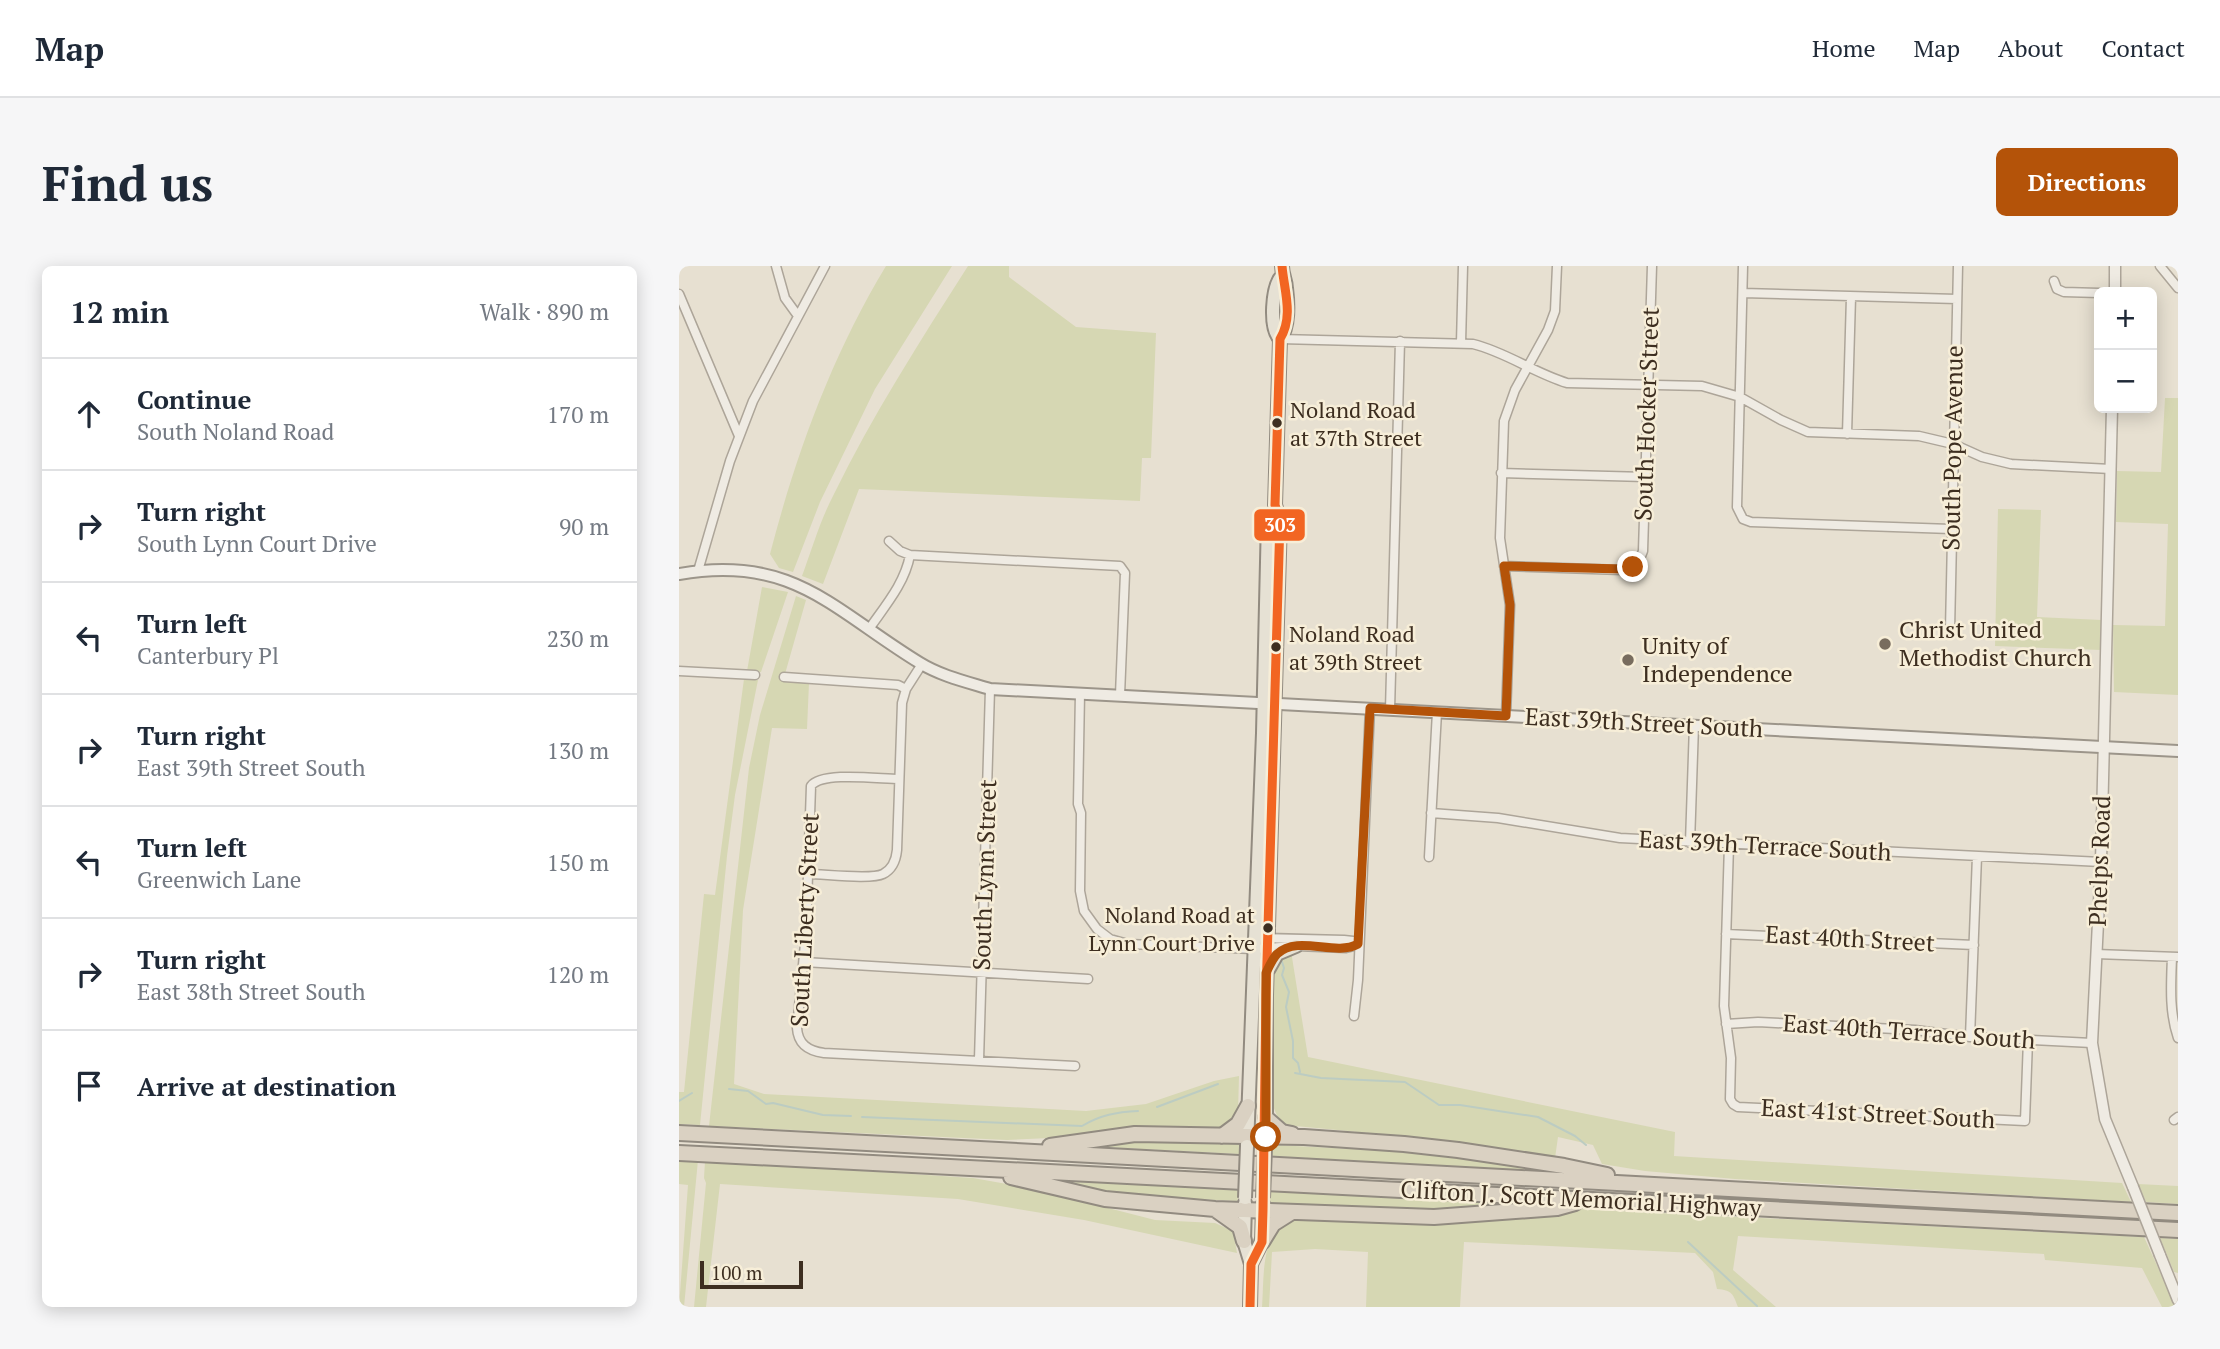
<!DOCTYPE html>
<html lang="en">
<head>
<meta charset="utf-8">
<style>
  :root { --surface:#fff; --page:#f6f6f7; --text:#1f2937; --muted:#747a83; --line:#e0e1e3; --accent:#b45309 }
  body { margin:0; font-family:"PT Serif",serif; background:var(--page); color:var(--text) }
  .controls { position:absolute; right:21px; top:21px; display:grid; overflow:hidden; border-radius:10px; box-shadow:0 4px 18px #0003 }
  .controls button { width:63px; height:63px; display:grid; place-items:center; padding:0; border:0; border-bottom:2px solid var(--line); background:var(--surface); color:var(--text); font:35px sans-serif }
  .scale { position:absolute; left:21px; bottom:18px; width:103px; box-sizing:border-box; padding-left:7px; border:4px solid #3d2e20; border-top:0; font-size:19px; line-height:24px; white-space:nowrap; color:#3d2e20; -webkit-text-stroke:5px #f7eed8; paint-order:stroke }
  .stop { position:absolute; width:21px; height:21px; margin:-16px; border:5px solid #b45309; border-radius:50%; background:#fff }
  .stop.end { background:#b45309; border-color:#fff; box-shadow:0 2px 7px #0008 }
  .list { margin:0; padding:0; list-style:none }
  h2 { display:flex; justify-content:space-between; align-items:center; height:91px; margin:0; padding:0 28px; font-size:30px }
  h2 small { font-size:23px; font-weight:400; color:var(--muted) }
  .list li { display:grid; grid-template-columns:46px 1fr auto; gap:21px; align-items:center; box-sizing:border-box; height:112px; padding:0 28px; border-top:2px solid var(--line) }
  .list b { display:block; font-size:26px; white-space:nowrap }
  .list p { margin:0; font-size:23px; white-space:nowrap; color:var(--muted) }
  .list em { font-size:23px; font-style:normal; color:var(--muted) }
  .icon { flex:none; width:38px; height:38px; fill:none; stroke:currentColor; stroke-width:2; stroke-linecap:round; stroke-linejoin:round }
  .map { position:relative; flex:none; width:1499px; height:1041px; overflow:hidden; border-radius:10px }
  header { display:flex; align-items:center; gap:42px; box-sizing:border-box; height:98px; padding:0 35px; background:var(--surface); border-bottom:2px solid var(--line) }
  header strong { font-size:33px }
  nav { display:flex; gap:38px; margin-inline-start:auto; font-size:24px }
  .intro { display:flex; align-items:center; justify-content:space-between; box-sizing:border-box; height:168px; padding:0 42px }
  h1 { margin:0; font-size:49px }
  .button { padding:18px 32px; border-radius:10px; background:var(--accent); color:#fff; font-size:24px; font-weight:700 }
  main { display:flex; gap:42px; padding:0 42px }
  aside { flex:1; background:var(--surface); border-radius:10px; box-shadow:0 4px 18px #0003 }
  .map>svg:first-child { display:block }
  .green { fill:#d6d7b3 }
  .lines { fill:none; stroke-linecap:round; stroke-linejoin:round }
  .stream { stroke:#bcccc2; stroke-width:2 }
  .minor-casing { stroke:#ada599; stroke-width:11 }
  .tertiary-casing { stroke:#ada599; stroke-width:13 }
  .secondary-casing { stroke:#9c958a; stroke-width:14 }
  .primary-casing { stroke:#928b80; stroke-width:16 }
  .motorway-casing { stroke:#928b80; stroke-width:18 }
  .minor { stroke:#efebe3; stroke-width:8 }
  .tertiary { stroke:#efebe3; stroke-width:10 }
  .secondary { stroke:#efebe3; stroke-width:10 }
  .primary { stroke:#e6e1d4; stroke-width:12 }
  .motorway { stroke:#dad1c2; stroke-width:14 }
  .tertiary-bridge-casing { stroke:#ada599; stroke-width:13; stroke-linecap:butt }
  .primary-bridge-casing { stroke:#928b80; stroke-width:16; stroke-linecap:butt }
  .tertiary-bridge { stroke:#efebe3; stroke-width:10 }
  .primary-bridge { stroke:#e6e1d4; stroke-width:12 }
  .bus-1-casing { stroke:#f7eed8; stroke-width:14 }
  .bus-1 { stroke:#f26522; stroke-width:9 }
  .route { stroke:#b45309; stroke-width:9 }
  .bus-dot { fill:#3d2e20; stroke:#f7eed8; stroke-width:2.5 }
  .poi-dot { fill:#786c5e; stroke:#f7eed8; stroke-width:2.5 }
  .labels { text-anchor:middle; stroke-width:5; stroke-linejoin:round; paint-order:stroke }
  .bus-label { font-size:22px; fill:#3d2e20; stroke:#f7eed8; text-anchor:start }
  .street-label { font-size:24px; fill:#3d2e20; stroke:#f7eed8 }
  .poi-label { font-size:24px; fill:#3d2e20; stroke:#f7eed8; text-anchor:start }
  .line-badge { stroke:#f7eed8; stroke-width:2.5 }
  .badge-label { font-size:19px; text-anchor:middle; font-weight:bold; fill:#fff }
</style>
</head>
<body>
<header>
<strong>Map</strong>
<nav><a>Home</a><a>Map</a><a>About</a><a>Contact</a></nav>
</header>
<div class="intro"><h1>Find us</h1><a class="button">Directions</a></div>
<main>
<aside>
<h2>12 min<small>Walk · 890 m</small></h2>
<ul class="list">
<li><svg class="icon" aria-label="ahead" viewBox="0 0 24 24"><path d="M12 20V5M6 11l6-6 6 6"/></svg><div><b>Continue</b><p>South Noland Road</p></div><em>170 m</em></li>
<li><svg class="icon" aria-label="right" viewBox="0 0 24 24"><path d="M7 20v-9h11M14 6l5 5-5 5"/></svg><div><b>Turn right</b><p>South Lynn Court Drive</p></div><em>90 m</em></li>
<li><svg class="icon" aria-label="left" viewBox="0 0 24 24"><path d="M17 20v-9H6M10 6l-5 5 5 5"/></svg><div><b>Turn left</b><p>Canterbury Pl</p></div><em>230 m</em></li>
<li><svg class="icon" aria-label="right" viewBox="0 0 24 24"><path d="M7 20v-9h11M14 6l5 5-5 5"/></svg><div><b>Turn right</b><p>East 39th Street South</p></div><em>130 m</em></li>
<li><svg class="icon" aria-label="left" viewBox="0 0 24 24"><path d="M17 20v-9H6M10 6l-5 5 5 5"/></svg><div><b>Turn left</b><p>Greenwich Lane</p></div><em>150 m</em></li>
<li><svg class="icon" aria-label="right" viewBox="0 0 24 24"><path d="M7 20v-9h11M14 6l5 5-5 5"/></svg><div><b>Turn right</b><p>East 38th Street South</p></div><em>120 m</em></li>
<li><svg class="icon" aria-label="arrive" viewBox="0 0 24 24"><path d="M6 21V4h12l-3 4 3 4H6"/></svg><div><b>Arrive at destination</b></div></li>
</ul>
</aside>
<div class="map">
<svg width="1499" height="1041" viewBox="0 0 1499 1041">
  <rect width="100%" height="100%" fill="#e7e0d1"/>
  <path class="green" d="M207 0H273L196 123 141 236 114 306 100 302 91 288C117 188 153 89 207 0Z
    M289 0H330V11L397 61 477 67 472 192H463L461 235 180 223 144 318 123 310C133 283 141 255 154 230 193 150 241 75 289 0Z
    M1486 132H1499V429L1435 426 1434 359 1486 360 1489 258 1437 256 1438 205 1482 206Z
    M1319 243 1362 244 1358 351 1423 354 1422 384 1316 380Z
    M83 321 109 326 82 406 68 405Z
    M117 330 127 334 104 415 130 417 128 463 93 462 64 644 55 818 85 828 407 845 467 838 535 815 560 810 559 847 549 860 541 862 477 860 394 871 328 874 30 860 70 502 81 449Z
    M65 413 79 414 56 529 48 590 21 859 0 858V826H5L25 628 36 629Z
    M612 685 629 791 996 866 995 890 1443 917 1452 936 1056 913 966 905 923 898 914 879 879 871 876 892 742 872 606 859 599 852 594 840V707L601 689Z
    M441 874 558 876 562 880 560 888 405 880Z
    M596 879 733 886 866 901V905L593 890 592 881Z
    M0 893 19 894 5 1041H0L9 919 0 918Z
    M26 895 294 912 351 922 476 954 536 957 554 965 558 987 405 954 279 933 41 918 27 1041H15L27 917 25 912Z
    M399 916 562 924 558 935 433 929 368 917Z
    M1459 918 1499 920V938L1467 936Z
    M590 924 834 938 744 946 593 938 590 934Z
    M901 943 1465 971 1497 1041H1483L1463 1002 1366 994 1365 988 1059 970 1054 1004 1097 1041H1059C1054 1028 1053 1024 1038 1023L1034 1006 1016 987 785 976 781 1041H687L689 986 636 983 593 986 590 1041H583C585 1017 582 977 601 960 605 956 611 954 615 951Z
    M1481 972 1499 973V1007L1495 1006Z"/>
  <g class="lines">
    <path class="stream" d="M602 693 605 702 603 709 610 726 607 741 614 775V792L619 797 621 806
      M616 807 642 812 726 816 760 839H781L859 851 896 870 907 879
      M50 823 69 825 87 838 94 837 144 849 172 850
      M0 835 13 827
      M478 841 539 818
      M183 851 403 860C421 849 438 846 459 845
      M1009 976 1078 1040"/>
    <g class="minor-casing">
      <path id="minor" d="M97 0 106 32 119 50
        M1064 0 1058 241 1064 253 1072 256 1272 263
        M1481 0 1499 22
        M1375 15 1378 23 1385 26 1420 27
        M1064 27 1278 33
        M0 28 60 170
        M601 73 794 78C827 86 855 107 888 117L1023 120 1061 131 1102 154 1129 166 1240 170 1274 178 1303 191 1332 198 1432 203
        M782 77 784 0
        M1168 168 1172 31
        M822 207 967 211
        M210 275 221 285 231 289 441 300 446 307 441 429
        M825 300 943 304C955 300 960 297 964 285L973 0
        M19 305 51 195 74 135 146 0
        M190 363C206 340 226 317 231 289
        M1271 364 1279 0
        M0 405 76 409
        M105 411 219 419 227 423
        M401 427 399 538 402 547 401 625 405 645 418 663 431 673 449 678 575 683 617 680 667 682 679 679
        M711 444 721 75
        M827 450 831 339 821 272 825 155 836 124 869 64 876 45 878 0
        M220 513C201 513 143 505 132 520L127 667 118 762C119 778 129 785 145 787L396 800
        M752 547 819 552 941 572 1422 596
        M1011 577 1015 459
        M1050 579 1045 740 1052 792 1051 833 1054 838 1059 841 1346 855 1349 774
        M750 591 758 446
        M129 608C145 608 192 614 204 608 214 603 217 594 218 584L223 437 227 423 243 398
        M1047 668 1295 679
        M586 672 665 674 674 675 679 679
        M1417 688 1499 691
        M1493 691C1492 718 1490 746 1499 772
        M125 696 409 713
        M675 750 679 714 691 442
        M1047 758 1079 756 1236 764 1291 771 1413 777
        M1291 771 1298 590
        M300 794 311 423
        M1495 854 1499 851"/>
    </g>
    <g class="tertiary-casing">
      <path id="tertiary" d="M1436 26V0
        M1433 142 1422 596 1413 777 1426 853 1454 921
        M1481 989 1499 1034"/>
    </g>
    <g class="secondary-casing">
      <path id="secondary" d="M0 308C114 288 154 344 241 397 262 410 288 416 311 423L1499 485"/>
    </g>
    <g class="primary-casing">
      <path id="primary" d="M601 73C590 62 593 20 603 10
        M589 704 598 688 617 680
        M587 860V729L601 254 596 239 601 73C610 62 609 37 607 22 607 14 603 9 603 0
        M568 880 584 467 589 253 596 244
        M566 937 565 975 572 998 571 1041
        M572 998 583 976 584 938"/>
    </g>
    <g class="motorway-casing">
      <path id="motorway" d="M587 852 603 866 613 868
        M0 867 1499 947
        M543 870 559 858 569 840
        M371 880 456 868 625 871 725 878 779 884 885 900 928 909
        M0 887 1499 964
        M332 911 426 933 536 943 755 951 878 942 896 937
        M537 944 561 961 565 975
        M583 976 594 958 613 946"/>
    </g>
    <use href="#minor" class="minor"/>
    <use href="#tertiary" class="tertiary"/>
    <use href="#secondary" class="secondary"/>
    <use href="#primary" class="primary"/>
    <use href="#motorway" class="motorway"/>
    <g class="tertiary-bridge-casing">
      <path id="tertiary-bridge" d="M1454 921 1481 989"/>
    </g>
    <g class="primary-bridge-casing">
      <path id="primary-bridge" d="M566 932 568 880
        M584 932 586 882"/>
    </g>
    <use href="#tertiary-bridge" class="tertiary-bridge"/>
    <use href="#primary-bridge" class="primary-bridge"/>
    <g class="bus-1-casing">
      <path id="bus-1" d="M571 1041 572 998 583 976 584 944 587 729 601 254 596 239 601 73C615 50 605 24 603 0"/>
    </g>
    <use href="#bus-1" class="bus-1"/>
  </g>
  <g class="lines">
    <path class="route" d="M587 871V707C590 701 593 693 598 688 620 668 655 691 679 678L691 442 827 450 831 339 825 300 943 303 954 301"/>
  </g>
  <g class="bus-dot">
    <circle cx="598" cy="157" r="6"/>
    <circle cx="597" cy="381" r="6"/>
    <circle cx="589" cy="662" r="6"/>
  </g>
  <g class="poi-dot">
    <circle cx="1206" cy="378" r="7"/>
    <circle cx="949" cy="394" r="7"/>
  </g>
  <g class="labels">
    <g class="bus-label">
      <text x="611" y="152">Noland Road<tspan x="611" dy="28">at 37th Street</tspan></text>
      <text x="610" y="376">Noland Road<tspan x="610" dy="28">at 39th Street</tspan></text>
      <text x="576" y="657" text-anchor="end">Noland Road at<tspan x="576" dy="28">Lynn Court Drive</tspan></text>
    </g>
    <g class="street-label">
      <text transform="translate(968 148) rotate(-88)" y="8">South Hocker Street</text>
      <text transform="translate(1274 182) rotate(-89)" y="8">South Pope Avenue</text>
      <text transform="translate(965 457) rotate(3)" y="8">East 39th Street South</text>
      <text transform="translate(1086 580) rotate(3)" y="8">East 39th Terrace South</text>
      <text transform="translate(1421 595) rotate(-88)" y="8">Phelps Road</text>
      <text transform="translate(306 609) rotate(-88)" y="8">South Lynn Street</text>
      <text transform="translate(126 654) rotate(-87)" y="8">South Liberty Street</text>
      <text transform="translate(1171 673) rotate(3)" y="8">East 40th Street</text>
      <text transform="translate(1230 766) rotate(4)" y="8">East 40th Terrace South</text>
      <text transform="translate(1199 848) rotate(3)" y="8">East 41st Street South</text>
      <text transform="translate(902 933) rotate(3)" y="8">Clifton J. Scott Memorial Highway</text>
    </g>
    <g class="poi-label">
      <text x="1220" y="372">Christ United<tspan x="1220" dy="28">Methodist Church</tspan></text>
      <text x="963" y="388">Unity of<tspan x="963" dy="28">Independence</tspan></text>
    </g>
  </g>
  <rect class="line-badge" x="574" y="242" width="53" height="34" rx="7" fill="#f26522"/>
  <g class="badge-label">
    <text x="601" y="266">303</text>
  </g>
</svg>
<div class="controls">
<button>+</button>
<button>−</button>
</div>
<div class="scale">100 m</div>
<div class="stop" style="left:587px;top:871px"></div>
<div class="stop end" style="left:954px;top:301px"></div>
</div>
</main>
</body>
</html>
